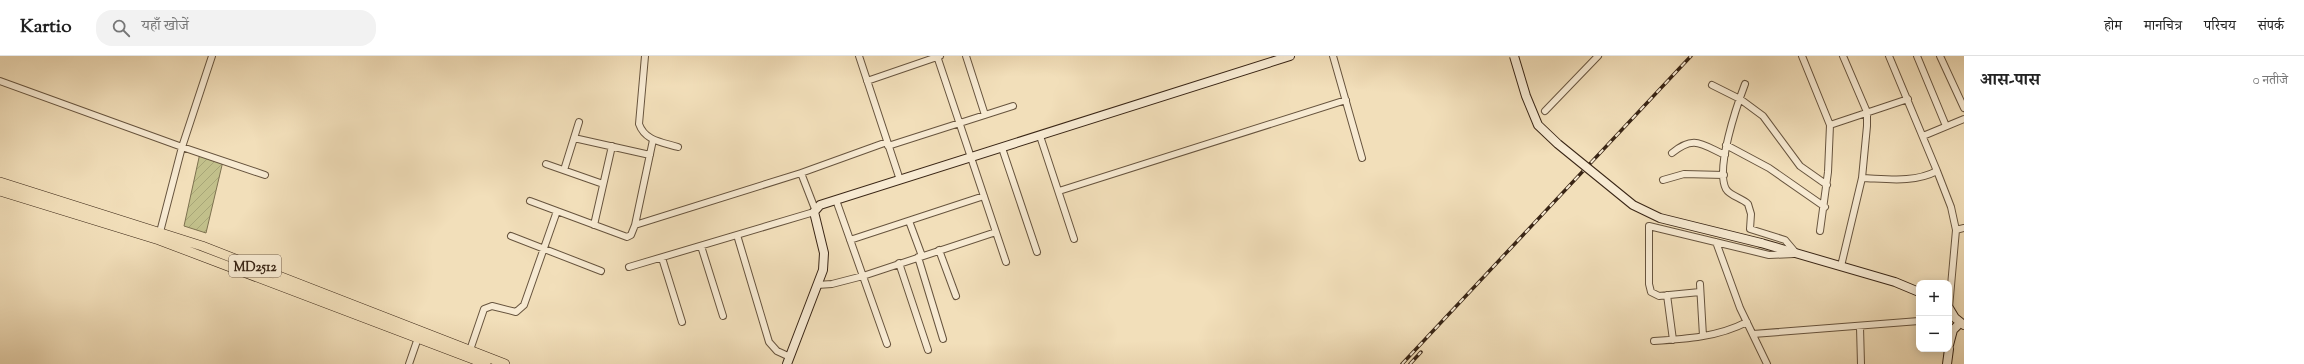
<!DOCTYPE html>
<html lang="hi">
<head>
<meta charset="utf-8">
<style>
  :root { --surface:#fff; --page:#f2f2f2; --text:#222; --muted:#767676; --line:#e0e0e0 }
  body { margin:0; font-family:"Sorts Mill Goudy","Noto Serif Devanagari",serif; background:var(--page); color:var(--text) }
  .controls { position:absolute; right:12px; bottom:12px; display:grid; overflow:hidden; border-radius:8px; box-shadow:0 2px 10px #0003 }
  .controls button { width:36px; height:36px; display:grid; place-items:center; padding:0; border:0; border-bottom:1px solid var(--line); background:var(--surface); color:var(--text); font:20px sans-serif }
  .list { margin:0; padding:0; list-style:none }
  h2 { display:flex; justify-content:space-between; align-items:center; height:52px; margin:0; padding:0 16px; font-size:17px }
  h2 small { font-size:13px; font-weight:400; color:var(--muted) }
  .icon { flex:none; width:22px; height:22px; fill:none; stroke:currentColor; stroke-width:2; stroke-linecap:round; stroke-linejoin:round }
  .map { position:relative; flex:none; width:1964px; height:308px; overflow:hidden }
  header { display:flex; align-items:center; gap:24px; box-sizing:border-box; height:56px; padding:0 20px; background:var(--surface); border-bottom:1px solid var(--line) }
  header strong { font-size:19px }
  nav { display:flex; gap:22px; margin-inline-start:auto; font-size:14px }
  .search { width:280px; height:36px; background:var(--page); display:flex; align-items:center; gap:10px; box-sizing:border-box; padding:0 14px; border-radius:16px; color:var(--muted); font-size:15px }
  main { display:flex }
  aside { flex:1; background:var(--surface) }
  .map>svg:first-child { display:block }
  .garden { fill:url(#garden-furrows); stroke:#7e7250 }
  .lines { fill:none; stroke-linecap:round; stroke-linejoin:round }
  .street-casing { stroke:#67543e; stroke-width:8 }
  .secondary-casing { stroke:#392515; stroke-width:10 }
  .primary-casing { stroke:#392515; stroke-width:10 }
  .street { stroke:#f7ead2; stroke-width:6 }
  .secondary { stroke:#f7ead2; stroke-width:8 }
  .primary { stroke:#f2dfba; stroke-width:9 }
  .rail-casing { stroke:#392515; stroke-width:3.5 }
  .rail { stroke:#f7ead2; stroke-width:2; stroke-dasharray:6; stroke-linecap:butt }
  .secondary-bridge-casing { stroke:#392515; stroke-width:10; stroke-linecap:butt }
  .secondary-bridge { stroke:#f7ead2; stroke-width:8 }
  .labels { text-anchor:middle; stroke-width:3.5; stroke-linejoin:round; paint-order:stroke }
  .shield { fill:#f7ead2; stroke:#72604e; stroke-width:1 }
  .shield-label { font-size:13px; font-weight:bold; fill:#392515 }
</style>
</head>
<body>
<header>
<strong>Kartio</strong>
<div class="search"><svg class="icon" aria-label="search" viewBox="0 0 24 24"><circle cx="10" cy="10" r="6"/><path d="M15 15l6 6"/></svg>यहाँ खोजें</div>
<nav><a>होम</a><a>मानचित्र</a><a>परिचय</a><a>संपर्क</a></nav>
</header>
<main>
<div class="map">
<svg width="1964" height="308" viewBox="0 0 1964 308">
  <defs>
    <pattern id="garden-furrows" width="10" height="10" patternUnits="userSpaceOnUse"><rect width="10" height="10" fill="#c2c08b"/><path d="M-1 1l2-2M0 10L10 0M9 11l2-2" fill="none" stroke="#a7a577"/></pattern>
  </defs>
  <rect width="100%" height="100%" fill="#f2dfba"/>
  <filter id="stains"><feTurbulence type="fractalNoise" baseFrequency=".005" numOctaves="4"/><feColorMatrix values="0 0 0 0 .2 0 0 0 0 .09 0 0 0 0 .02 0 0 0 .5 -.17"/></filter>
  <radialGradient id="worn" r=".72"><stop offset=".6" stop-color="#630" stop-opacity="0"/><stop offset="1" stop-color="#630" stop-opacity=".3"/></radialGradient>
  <path class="garden" d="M200 97 223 105 206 177 184 170Z"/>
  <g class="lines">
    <g class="street-casing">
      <path id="street" d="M645 0 639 68C645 85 662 86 678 91
        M859 0 900 124
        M937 0 1006 206
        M966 0 985 59
        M1333 0 1362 102
        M1802 0 1830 69 1828 116 1820 175
        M1889 0 1937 115 1951 151 1956 174 1949 252
        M1917 0 1946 70
        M1940 0 1964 52
        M0 25 182 91 265 119
        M867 25 940 0
        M1745 28C1737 49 1715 113 1726 133 1730 140 1742 142 1748 148L1751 158 1750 173 1785 184 1796 197
        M1712 29 1740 43 1763 60 1800 110 1827 129
        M1545 55 1598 0
        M1830 69 1908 43
        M1040 80 1074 183
        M1923 80 1964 63
        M574 82 650 99
        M1726 89 1769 112 1825 151
        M888 90 1013 50
        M1002 92 1037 196
        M1672 97C1694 79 1701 88 1725 99
        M546 108 603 128
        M564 114 579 66
        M801 117 815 153
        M1862 122C1888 123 1914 127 1937 115
        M1663 124 1684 118 1724 119
        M1059 135 1346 44
        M836 144 887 288
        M530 145 627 181 631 179 635 169 653 84
        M909 165 922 200
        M594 169 612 90
        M635 169 801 117 887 86
        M1956 174 1964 172
        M160 176 182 91 212 0
        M737 179 769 286 777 295 790 301
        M511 180 601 215
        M850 184 984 140
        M1716 186 1740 252 1767 308
        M701 190 723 260
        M939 194 956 240
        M918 201 943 283
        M662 202 682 266
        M899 207 928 294
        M1841 210 1862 122 1867 70V56L1843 0
        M629 211 814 156
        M1700 228 1703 280
        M817 229 832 228 863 220 996 176
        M1700 236 1659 240 1651 236 1649 228V170L1769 199 1794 198
        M1667 239 1673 284
        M1860 271 1861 308
        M1753 278 1919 265
        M1654 285C1686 283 1718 281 1747 266
        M470 294 484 253 492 250 516 256 524 249 557 155
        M409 308 418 282"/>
    </g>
    <g class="secondary-casing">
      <path id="secondary" d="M1761 187 1895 226 1919 236
        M1949 252 1955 262 1964 269
        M1949 289 1953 274 1960 267
        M787 308 823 214 824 197 814 156 820 149 1290 0
        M1947 308 1949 293"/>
    </g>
    <g class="primary-casing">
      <path id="primary" d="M0 126 202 190 505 308
        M0 135 159 184 486 308"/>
    </g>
    <use href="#street" class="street"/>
    <use href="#secondary" class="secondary"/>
    <use href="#primary" class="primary"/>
    <g class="rail-casing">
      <path id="rail" d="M1402 308 1691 0
        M1410 308 1421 296"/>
    </g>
    <use href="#rail" class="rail"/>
    <g class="secondary-bridge-casing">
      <path id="secondary-bridge" d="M1514 0 1526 40 1538 69 1558 88 1633 149 1660 162 1761 187"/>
    </g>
    <use href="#secondary-bridge" class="secondary-bridge"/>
  </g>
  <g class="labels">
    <rect class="shield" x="229" y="199" width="52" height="22" rx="3"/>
    <g class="shield-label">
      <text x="255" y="215">MD2512</text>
    </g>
  </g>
  <rect width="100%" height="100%" filter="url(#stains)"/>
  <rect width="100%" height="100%" fill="url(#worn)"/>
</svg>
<div class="controls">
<button>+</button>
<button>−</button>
</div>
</div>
<aside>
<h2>आस-पास<small>0 नतीजे</small></h2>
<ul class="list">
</ul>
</aside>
</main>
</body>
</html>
